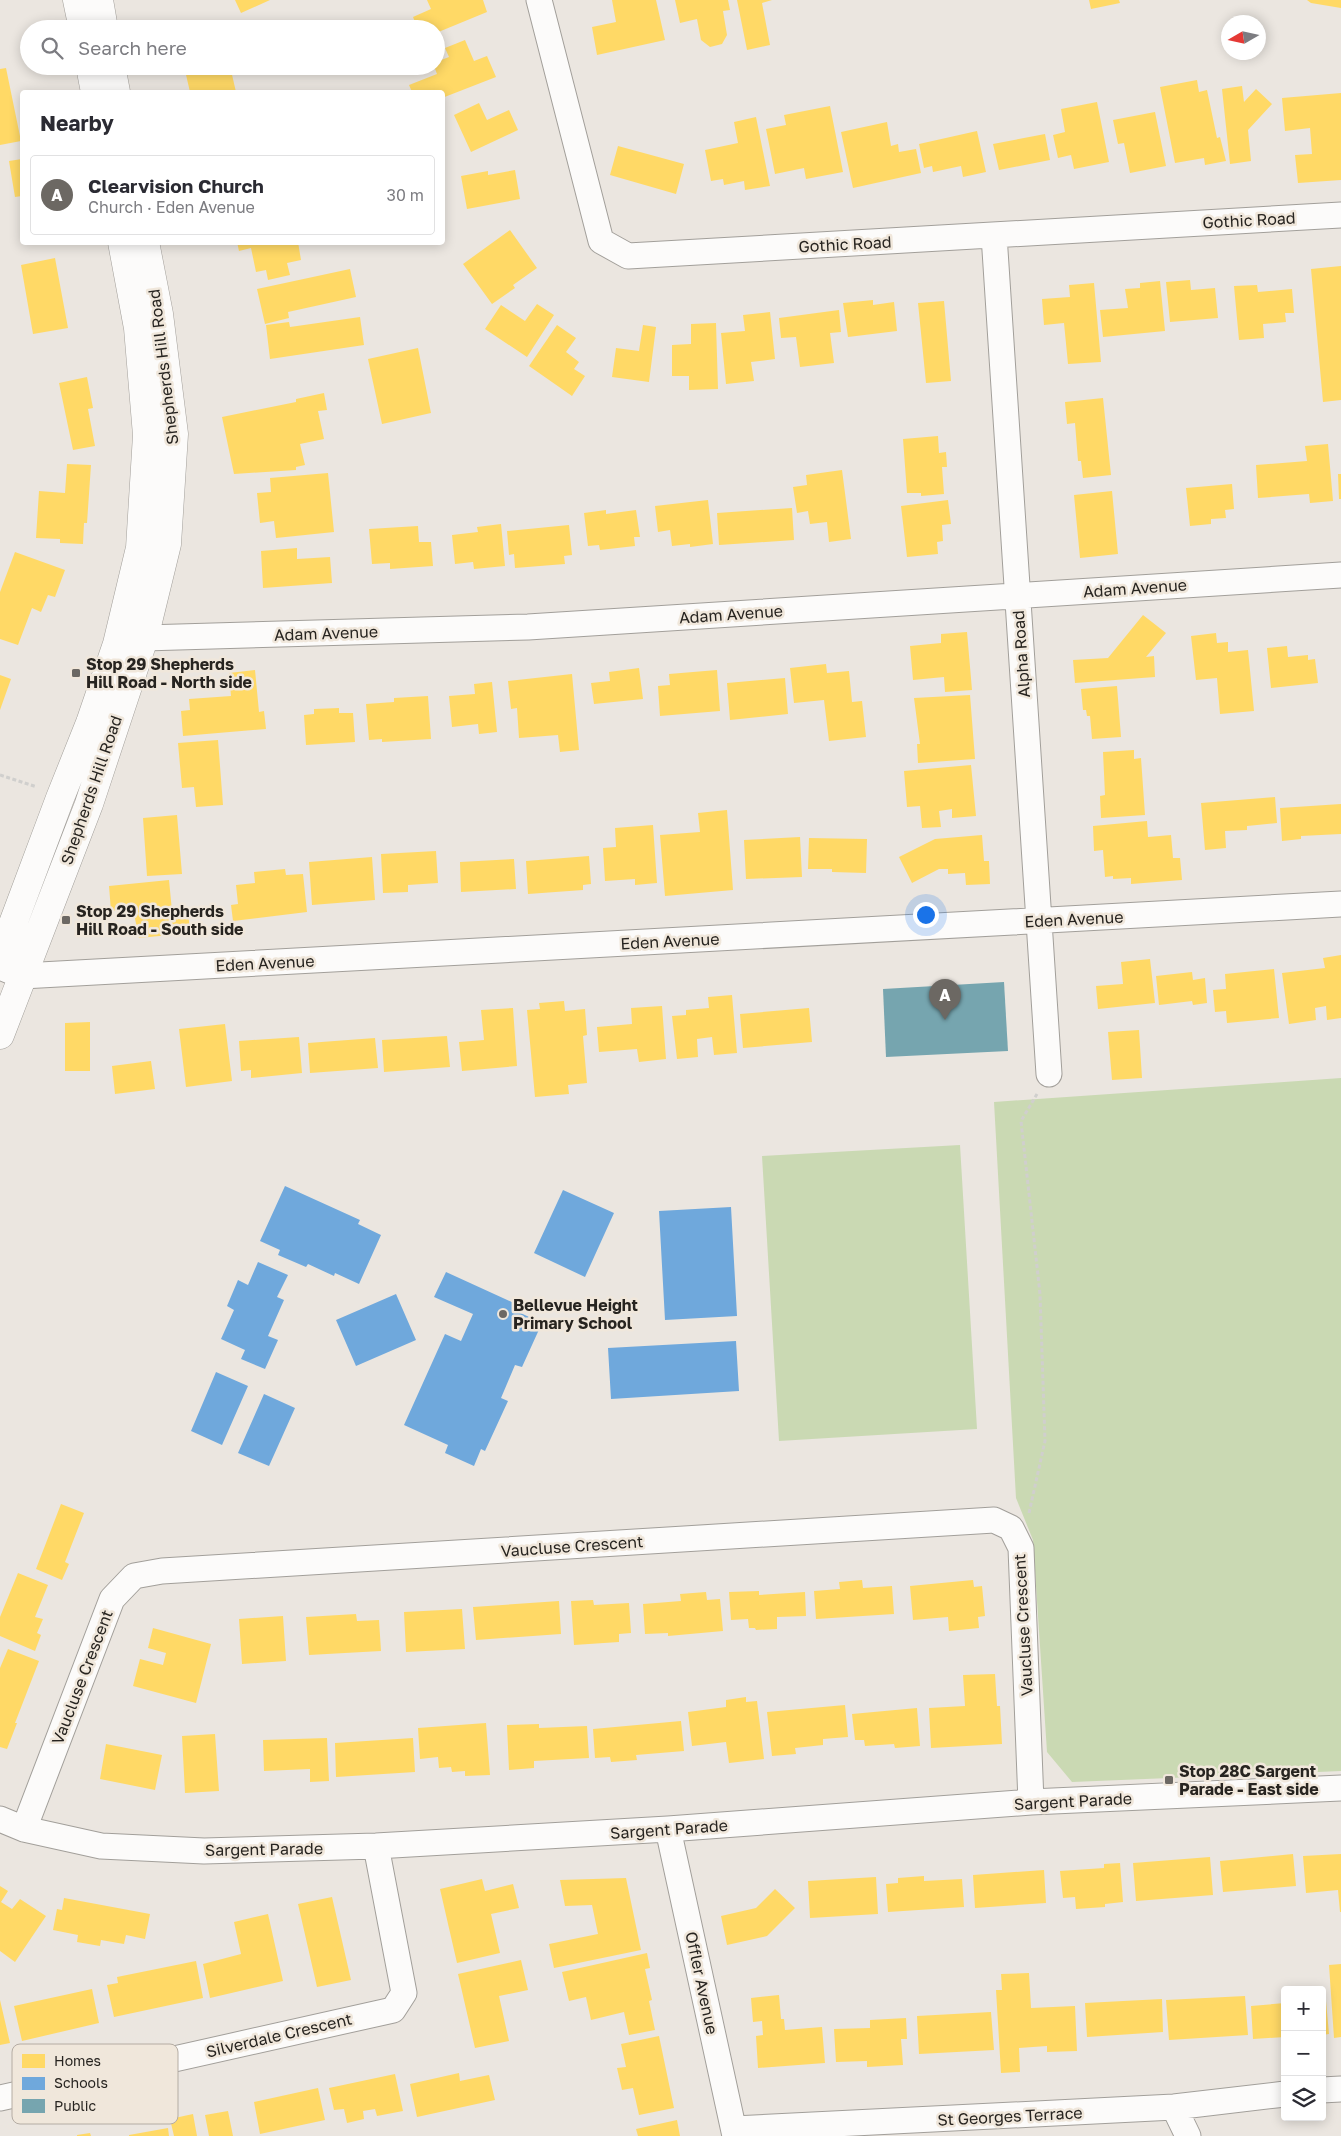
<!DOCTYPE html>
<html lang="en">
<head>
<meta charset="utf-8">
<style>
  :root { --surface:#fff; --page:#f2f2f3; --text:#2b2b33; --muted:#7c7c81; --line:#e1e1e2; --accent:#6c6863 }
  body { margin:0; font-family:"Golos Text",sans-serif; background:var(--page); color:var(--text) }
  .controls { position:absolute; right:15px; bottom:15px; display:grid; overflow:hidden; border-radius:5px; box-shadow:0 2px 12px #0003 }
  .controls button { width:45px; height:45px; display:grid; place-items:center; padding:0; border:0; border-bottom:1px solid var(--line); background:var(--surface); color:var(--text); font:25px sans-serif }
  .compass { position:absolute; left:1221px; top:15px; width:45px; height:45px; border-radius:50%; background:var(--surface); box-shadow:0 2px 12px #0003; rotate:261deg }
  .you { position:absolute; left:925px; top:914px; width:18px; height:18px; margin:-12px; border:4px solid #fff; border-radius:50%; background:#1a73e8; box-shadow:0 0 0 8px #1a73e833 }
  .badge { display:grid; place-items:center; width:32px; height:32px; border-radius:50%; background:var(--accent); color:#fff; font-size:16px; font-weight:700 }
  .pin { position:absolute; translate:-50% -41px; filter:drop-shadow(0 1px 2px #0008) }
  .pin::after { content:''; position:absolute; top:26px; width:18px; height:15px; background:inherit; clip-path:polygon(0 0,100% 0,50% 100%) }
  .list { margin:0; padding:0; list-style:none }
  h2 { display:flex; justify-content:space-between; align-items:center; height:65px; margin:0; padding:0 20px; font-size:21px }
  h2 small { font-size:16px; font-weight:400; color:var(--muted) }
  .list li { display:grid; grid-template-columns:32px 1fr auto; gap:15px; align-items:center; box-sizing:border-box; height:80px; margin:0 10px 10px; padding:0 10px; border:1px solid var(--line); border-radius:5px }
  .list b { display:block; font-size:19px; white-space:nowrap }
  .list p { margin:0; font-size:16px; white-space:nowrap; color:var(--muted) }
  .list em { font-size:16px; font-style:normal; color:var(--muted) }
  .icon { flex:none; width:28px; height:28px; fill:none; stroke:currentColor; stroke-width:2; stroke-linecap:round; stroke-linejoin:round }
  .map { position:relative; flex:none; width:1341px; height:2136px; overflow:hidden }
  .search { position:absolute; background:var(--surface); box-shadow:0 2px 12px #0003; left:20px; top:20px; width:425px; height:55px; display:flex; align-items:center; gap:12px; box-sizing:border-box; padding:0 18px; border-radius:28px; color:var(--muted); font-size:19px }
  .panel { position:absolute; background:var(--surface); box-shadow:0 2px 12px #0003; left:20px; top:90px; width:425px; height:155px; border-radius:5px }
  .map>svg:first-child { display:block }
  .green { fill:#cad9b3 }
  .homes { fill:#ffd966 }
  .schools { fill:#6fa8dc }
  .public { fill:#76a5af }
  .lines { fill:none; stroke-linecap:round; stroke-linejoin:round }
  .minor-casing { stroke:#a29f9a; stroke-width:27 }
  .secondary-casing { stroke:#a29f9a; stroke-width:29 }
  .path { stroke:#d0cfcd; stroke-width:3; stroke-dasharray:4 2.5; stroke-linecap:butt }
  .minor { stroke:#fcfbfa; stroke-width:25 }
  .secondary { stroke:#fcfbfa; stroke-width:28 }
  .poi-dot { fill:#6c6863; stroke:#f0e7db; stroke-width:2 }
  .labels { text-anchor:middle; stroke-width:5; stroke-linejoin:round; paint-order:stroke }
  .street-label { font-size:16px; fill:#272420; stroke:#f0e7db }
  .poi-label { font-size:16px; font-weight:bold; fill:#272420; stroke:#f0e7db; text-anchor:start }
  .key { fill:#f0e7db; stroke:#b4aca3; stroke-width:1 }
  .key-label { font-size:14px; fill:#272420 }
</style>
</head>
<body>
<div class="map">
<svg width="1341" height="2136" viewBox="0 0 1341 2136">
  <rect width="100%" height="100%" fill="#ebe6e0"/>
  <path class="green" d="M1341 1078V1771L1072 1782 1047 1752 1033 1540 1016 1498 994 1102Z
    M960 1145 977 1429 779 1441 762 1156Z"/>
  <path class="homes" d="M235 0H270L241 13Z
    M427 0H483L487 12 436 33V29H418L413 17 431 9Z
    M612 0H656L665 40 597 55 592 27 616 22Z
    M675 0H728L730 10 723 11 727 35 722 44 710 47 701 40 697 19 680 23Z
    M737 0H772L762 3 770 45 747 50Z
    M1089 0H1119L1120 3 1091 9Z
    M1307 0H1341V8L1311 3Z
    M465 40 474 61 487 56 496 77 442 98V92H412L409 85 437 74 434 66H436V62L449 57 445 48Z
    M184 66H230L236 92H190Z
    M6 68 21 141 0 145V69Z
    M1197 80 1199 92 1207 90 1217 138 1220 137 1226 161 1205 165 1204 158 1175 163 1160 87Z
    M1242 86 1244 102 1256 89 1272 104 1248 130 1251 161 1230 164 1222 89Z
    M1341 93V180L1298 183 1295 155 1312 154 1310 128 1285 131 1282 98Z
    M1097 102 1109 162 1074 169 1071 155 1058 158 1053 135 1065 132 1061 109Z
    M479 103 487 120 509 110 518 130 471 152 454 115Z
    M830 106 843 172 806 179 804 168 775 174 766 129 786 125 784 115Z
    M1155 112 1166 166 1130 173 1124 143 1118 144 1113 120Z
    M756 117 770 186 745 190 744 181 724 185 723 179 711 181 705 150 738 143 734 122Z
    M887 122 891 146 898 144 899 152 916 149 921 173 853 188 841 132Z
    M977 131 986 172 963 177 961 166 933 172 932 166 924 168 919 144Z
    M1045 134 1050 160 999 170 993 144Z
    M618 146 684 164 676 194 610 175Z
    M22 159V196L15 197 9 161Z
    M515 170 520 199 467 209 461 176 488 171V175Z
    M510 230 537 268 513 285 515 288 492 304 463 264Z
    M237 242H298L301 260 287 263 290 275 268 280 266 270 256 272 251 248 239 251Z
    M55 258 68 328 33 334 21 265Z
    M1341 266V400L1323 402 1311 269Z
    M350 269 356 297 288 312 289 318 265 324 257 289Z
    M1190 280 1191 290 1215 288 1218 318 1170 322 1166 282Z
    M1160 281 1165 331 1103 337 1100 310 1128 308 1125 289 1140 288V283Z
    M1094 283 1101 362 1068 364 1064 323 1044 325 1042 299 1070 297 1069 285Z
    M1257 285 1258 292 1292 289 1294 313H1285L1286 322 1263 324 1264 338 1239 340 1234 286Z
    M873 300V305L894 302 897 331 848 337 843 303Z
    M944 301 951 381 926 383 918 303Z
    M537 304 554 315 527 357 485 329 501 305 525 321Z
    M839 310 841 332 830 333 834 363 800 367 796 337 781 338 779 318Z
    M770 312 775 359 751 362 754 381 726 384 721 333 745 331 743 315Z
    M360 317 364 345 270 359 266 325 289 322 290 327Z
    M716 323 718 389 689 390V376H672V345L691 344V324Z
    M557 325 576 338 566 352 579 362 574 369 585 376 572 396 529 366Z
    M643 325 656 327 649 382 612 377 616 348 639 351Z
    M418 348 431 413 382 424 368 359Z
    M87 377 93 408 88 409 95 446 73 450 59 383Z
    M324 393 327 410 318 411 324 439 300 444 305 465 296 467V470L234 474 222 417 296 402V399Z
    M1103 398 1111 475 1083 478 1081 461H1078L1075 423 1067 424 1065 402Z
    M938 436 939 453 946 452 947 467H942L944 494 921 496V493H907L903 439Z
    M1328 444 1333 501 1310 503 1309 494 1258 498 1256 465 1307 461 1305 446Z
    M67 464 91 465 87 523H84L83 544 60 543V539L36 538 39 491 65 493Z
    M842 470 851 539 829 542 827 522 810 524 808 511 797 513 793 487 807 485 806 475Z
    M328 473 334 532 276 538 274 521 260 523 257 493 271 492 270 478Z
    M1338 474H1341V499H1339Z
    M1232 484 1234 509 1225 510 1226 518 1211 519V524L1190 526 1186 488Z
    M1112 491 1118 554 1080 558 1074 495Z
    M708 500 713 544 690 547V544L672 546 670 530 658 532 655 506Z
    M948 500 951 524 942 525 943 541 937 542 938 554 907 557 901 506Z
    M792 508 794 540 719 545 717 513Z
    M606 510V514L636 510 640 537H634L635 546 600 550 599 545 588 546 584 513Z
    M501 524 505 566 474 569 473 562 455 564 452 535 478 532 477 527Z
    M569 525 572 555 564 556 565 564 515 568 514 554 509 555 507 531Z
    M418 526 419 542H431L433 566 390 569V563L372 564 369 529Z
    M297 548V559L330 557 332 583 263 588 261 551Z
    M15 552 65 570 55 597 48 595 41 612 32 608 18 645 0 639V592Z
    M1143 615 1166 633 1146 657 1154 656 1155 677 1075 683 1073 660 1108 658Z
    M967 632 972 690 945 692 944 677 913 680 910 646 941 643V634Z
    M1216 633 1217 643 1228 642V652L1248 650 1254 711 1220 714 1217 678 1196 680 1191 636Z
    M1287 646 1288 657 1308 655V660L1315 659 1318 683 1271 688 1267 648Z
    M826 664 827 673 849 671 852 702 862 701 866 737 829 741 824 700 794 703 790 668Z
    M639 668 643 699 594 704 591 683 610 681 609 672Z
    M255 670 259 712 264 711 266 729 183 736 181 711 190 710 189 699 231 696 229 673Z
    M717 670 720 711 660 716 658 686 670 685 669 674Z
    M572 674 579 750 560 752 558 735 519 738 517 708 511 709 508 681Z
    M0 675 11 679 0 710Z
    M785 678 788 714 730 720 727 683Z
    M492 682 497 732 479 734 478 724 452 727 449 696 475 694 474 684Z
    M1117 686 1121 737 1092 739 1090 716H1087L1086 710H1083L1081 689Z
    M970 695 975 759 918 763 917 744H920L914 698Z
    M428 696 431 739 382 742V739L369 740 366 704 394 702V698Z
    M339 708V713H353L355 742 306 745 304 715 314 714V709Z
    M218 740 223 805 196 807 194 787 182 788 178 743Z
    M1134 750V759L1141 758 1145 815 1101 818 1100 796 1105 795 1103 752Z
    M971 765 976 816 952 818V809L939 811 941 827 922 828 920 806 907 807 904 771Z
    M1275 797 1277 823 1247 826V830L1225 831 1226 848 1205 850 1201 803Z
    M1341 804V834L1301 836V839L1282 841 1280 808Z
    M727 810 733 890 665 896 660 835 700 832 698 813Z
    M177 815 182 874 147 876 143 818Z
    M1147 821 1148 837 1171 835 1173 858H1180L1182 880 1131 884V878L1113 879V876L1105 877 1103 850 1094 851 1093 826Z
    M653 825 657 883 635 885V879L605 881 603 848 616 847 615 828Z
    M982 835 984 861H989L990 884 966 885 965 873 948 874V869H939L912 883 899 857 935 839Z
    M800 837 802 877 746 879 744 840Z
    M809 838 867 839 866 873 832 872V869H808Z
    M436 851 438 883 408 885V892L383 893 381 854Z
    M589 856 591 884 583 885V890L528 894 526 861Z
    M372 857 375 900 312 905 309 862Z
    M514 859 516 889 461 892 460 862Z
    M285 869 286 875 303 874 307 912 233 921 231 905 238 904 236 885 255 883 254 872Z
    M169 880 172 911 188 910 190 933 139 938 133 909 111 911 109 886Z
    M1341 955V1018L1327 1020 1326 1006 1315 1008 1316 1020 1289 1024 1282 973 1325 968 1323 958Z
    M1150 959 1155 1003 1098 1009 1096 986 1123 984 1121 962Z
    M1274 969 1279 1018 1227 1023 1226 1011 1215 1012 1213 990 1226 989 1225 974Z
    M1192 972 1193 980 1205 978 1207 1003 1193 1005 1192 1001 1159 1005 1156 976Z
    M732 995 737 1053 714 1055 712 1037 697 1039 698 1057 677 1059 672 1016 686 1015V1010L709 1008 708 997Z
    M564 1001 565 1011 585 1009 587 1035 583 1036 587 1083 568 1085 569 1094 535 1097 527 1010 540 1009 539 1003Z
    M662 1006 666 1059 639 1062 637 1049 599 1052 597 1027 632 1024 631 1008Z
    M513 1008 517 1066 462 1071 459 1042 484 1040 481 1010Z
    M809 1008 812 1042 743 1048 740 1014Z
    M90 1022V1071H65V1023Z
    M225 1024 232 1081 186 1087 179 1029Z
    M1139 1030 1142 1078 1112 1080 1108 1032Z
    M447 1036 450 1067 384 1072 382 1040Z
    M299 1037 302 1073 251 1078V1070L241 1071 239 1041Z
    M375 1038 378 1068 310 1073 308 1043Z
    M151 1061 155 1089 115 1094 112 1066Z
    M61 1504 84 1513 65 1562 69 1564 62 1580 36 1569Z
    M18 1573 48 1585 35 1617 43 1619 37 1633 41 1635 35 1651 0 1636V1617Z
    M862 1580 863 1588 892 1586 894 1614 816 1619 814 1591 840 1589 839 1582Z
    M973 1580 974 1587 982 1586 985 1616 978 1617 979 1628 949 1631 948 1617 913 1620 910 1586Z
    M759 1591V1595L805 1592 806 1616 777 1617V1629L756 1630 755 1628H749L748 1619 731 1620 729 1592Z
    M706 1592 707 1600 720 1599 723 1631 668 1636V1633L645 1634 643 1604 681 1601 680 1594Z
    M593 1600 594 1605 629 1603 631 1633 619 1634V1642L574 1645 571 1601Z
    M559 1601 561 1634 476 1640 473 1607Z
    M462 1609 465 1649 406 1652 404 1612Z
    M356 1614 357 1621 379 1620 381 1651 309 1655 306 1617Z
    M283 1616 286 1661 242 1664 239 1619Z
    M153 1628 211 1644 196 1703 133 1686 140 1659 163 1665 166 1653 148 1648Z
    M8 1649 39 1661 15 1723H17L7 1749 0 1747V1668Z
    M995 1674 997 1706H1000L1002 1744 931 1748 929 1708 965 1706 963 1675Z
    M746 1697V1702L757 1701 764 1759 729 1763 726 1742 692 1746 688 1712 726 1707V1700Z
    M845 1705 848 1737 823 1739V1745L795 1748 796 1754 772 1756 767 1712Z
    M917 1708 920 1746 895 1748 894 1744 865 1746 864 1740H855L852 1714Z
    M681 1721 684 1751 636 1755 637 1760 611 1762 610 1757 595 1758 593 1729Z
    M486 1723 490 1775 465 1776V1771L452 1772 451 1767 439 1768 438 1757 420 1759 418 1728Z
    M539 1724V1728L587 1726 589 1758 534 1761V1768L509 1770 507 1725Z
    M215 1734 219 1791 185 1793 182 1736Z
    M327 1738 329 1781 310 1782V1769L264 1771 263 1740Z
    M413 1738 415 1772 336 1777 335 1743Z
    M106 1744 162 1755 155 1790 100 1779Z
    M1293 1854 1296 1886 1223 1892 1220 1861Z
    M1341 1854V1912H1340L1338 1890 1306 1893 1303 1856Z
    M1210 1857 1213 1895 1136 1901 1133 1863Z
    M1120 1863 1123 1902 1105 1904V1907L1076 1909 1075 1897 1063 1898 1060 1871 1104 1868V1864Z
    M1044 1870 1046 1903 975 1908 973 1875Z
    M924 1876V1881L962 1879 964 1907 888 1912 886 1884 898 1883V1878Z
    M876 1877 878 1914 810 1918 808 1881Z
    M626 1878 641 1950 554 1968 549 1944 598 1934 592 1905 565 1906 560 1880Z
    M482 1879 485 1891 513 1884 519 1908 491 1914 500 1953 457 1963 440 1889Z
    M0 1886 8 1891 1 1902 12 1909 20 1899 46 1916 15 1962 0 1951Z
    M775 1889 795 1908 767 1936 727 1945 721 1916 756 1908Z
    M332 1897 351 1980 317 1987 298 1904Z
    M64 1898 150 1914 145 1939 126 1935 124 1944 101 1940 100 1946 77 1942 78 1935 53 1930 57 1909 62 1910Z
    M268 1914 283 1981 210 1998 203 1964 241 1954 234 1922Z
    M647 1953 650 1968 645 1969 652 2000 649 2001 655 2030 629 2035 624 2012 591 2020 586 1997 569 2001 562 1972Z
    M521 1960 528 1990 499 1996 509 2041 475 2048 458 1974Z
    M196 1961 203 1998 114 2017 107 1985 118 1983 117 1977Z
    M1341 1964V2037L1334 2038 1329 1965Z
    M1029 1973 1031 2008 1075 2006 1077 2051 1047 2052V2046L1019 2048 1020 2072 1001 2073 996 1990H1002L1001 1974Z
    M92 1989 99 2023 22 2041 14 2006Z
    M779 1995 781 2019H784L785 2030 822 2027 825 2063 758 2068 756 2036 763 2035 762 2021 753 2022 751 1998Z
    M1245 1996 1248 2035 1169 2040 1166 2000Z
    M1162 1999 1163 2032 1087 2037 1085 2003Z
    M0 2000 10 2043 0 2045Z
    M1322 2001H1326L1329 2034 1322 2035Z
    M1285 2003V2037L1253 2039 1251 2006Z
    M991 2012 994 2050 919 2054 917 2016Z
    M906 2018 907 2039H901L903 2065 867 2067V2061L836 2062 834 2029 870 2028V2020Z
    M659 2036 674 2108 639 2115 633 2088 622 2090 617 2068 626 2067 621 2044Z
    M459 2073 460 2081 489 2075 495 2100 417 2117 410 2084Z
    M395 2074 403 2111 377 2116 375 2109 363 2111 364 2119 347 2123 344 2109 334 2110 329 2088Z
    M318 2088 325 2120 260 2134 254 2102Z
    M228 2111 233 2136H209L205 2115Z
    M193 2114 197 2136H174L170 2119Z
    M677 2120 680 2136H638L636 2129Z
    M168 2128 169 2136H129V2135Z
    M90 2133 91 2136H77V2135Z"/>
  <path class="schools" d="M285 1186 360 1220 358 1224 381 1235 359 1284 335 1273 334 1276 308 1264 306 1267 278 1255 280 1250 260 1241Z
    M563 1190 614 1213 585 1277 534 1253Z
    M731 1207 737 1316 665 1320 659 1211Z
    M258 1262 288 1275 277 1297 284 1300 268 1336 278 1340 265 1369 241 1359 245 1350 221 1339 234 1310 227 1306 238 1280 248 1285Z
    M446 1272 514 1303 512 1309 542 1323 522 1367 515 1365 501 1398 508 1401 485 1451 481 1449 474 1466 445 1453 448 1445 404 1425 445 1334 461 1341 473 1314 434 1297Z
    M396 1294 416 1340 356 1366 336 1320Z
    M736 1341 739 1391 611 1399 608 1348Z
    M216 1372 248 1386 222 1445 191 1431Z
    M264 1394 295 1408 269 1466 238 1453Z"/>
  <path class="public" d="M1004 982 1008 1051 886 1057 883 989Z"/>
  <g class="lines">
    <g class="minor-casing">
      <path id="minor" d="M539 0 601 241 628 256 1341 215
        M994 235 1049 1074
        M126 633 144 638 528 627 1341 575
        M0 967 22 976 1341 904
        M0 1819 24 1829 101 1846 204 1851 376 1846 668 1829 1031 1802 1341 1788
        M24 1829 112 1599 134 1576 162 1571 994 1520 1011 1528 1021 1548 1031 1802
        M668 1829 735 2136
        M1322 2090 1341 2089
        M0 2098 393 2010 404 1993 376 1846
        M1174 2107 1188 2136
        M734 2129 1174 2107 1285 2094"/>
    </g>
    <g class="secondary-casing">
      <path id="secondary" d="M77 0 83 29
        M99 0 104 29
        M90 66 95 92
        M111 66 116 92
        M0 958 60 798 90 723 117 644 140 548 147 435 138 328 122 242
        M0 1035 89 804 144 638 167 544 174 434 159 314 145 242"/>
    </g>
    <path class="path" d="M0 775 37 787
      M1029 1513 1045 1441 1040 1294 1021 1121 1037 1094"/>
    <use href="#minor" class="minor"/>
    <use href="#secondary" class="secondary"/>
  </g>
  <g class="poi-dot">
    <rect x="71" y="668" width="10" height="10" rx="2.5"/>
    <rect x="61" y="915" width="10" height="10" rx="2.5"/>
    <circle cx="503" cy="1314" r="5"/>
    <rect x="1164" y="1775" width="10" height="10" rx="2.5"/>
  </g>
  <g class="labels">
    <g class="street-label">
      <text transform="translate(1249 220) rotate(-3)" y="6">Gothic Road</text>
      <text transform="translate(845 244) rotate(-3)" y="6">Gothic Road</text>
      <text transform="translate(163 367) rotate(-97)" y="6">Shepherds Hill Road</text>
      <text transform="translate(1135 588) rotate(-4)" y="6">Adam Avenue</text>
      <text transform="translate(731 614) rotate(-4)" y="6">Adam Avenue</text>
      <text transform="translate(326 633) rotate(-2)" y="6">Adam Avenue</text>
      <text transform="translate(1021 654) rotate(-94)" y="6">Alpha Road</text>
      <text transform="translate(91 790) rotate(-71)" y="6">Shepherds Hill Road</text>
      <text transform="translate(1074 919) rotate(-3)" y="6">Eden Avenue</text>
      <text transform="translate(670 941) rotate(-3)" y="6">Eden Avenue</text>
      <text transform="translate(265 963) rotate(-3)" y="6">Eden Avenue</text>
      <text transform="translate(572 1546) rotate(-4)" y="6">Vaucluse Crescent</text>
      <text transform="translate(1023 1625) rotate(-93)" y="6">Vaucluse Crescent</text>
      <text transform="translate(82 1677) rotate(-69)" y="6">Vaucluse Crescent</text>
      <text transform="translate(1073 1801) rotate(-3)" y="6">Sargent Parade</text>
      <text transform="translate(669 1829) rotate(-4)" y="6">Sargent Parade</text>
      <text transform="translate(264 1849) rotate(-1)" y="6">Sargent Parade</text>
      <text transform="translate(702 1983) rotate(78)" y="6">Offler Avenue</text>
      <text transform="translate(279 2035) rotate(-13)" y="6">Silverdale Crescent</text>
      <text transform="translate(1010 2116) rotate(-3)" y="6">St Georges Terrace</text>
    </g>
    <g class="poi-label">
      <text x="86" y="670">Stop 29 Shepherds<tspan x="86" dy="18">Hill Road - North side</tspan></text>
      <text x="76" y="917">Stop 29 Shepherds<tspan x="76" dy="18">Hill Road - South side</tspan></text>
      <text x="513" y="1311">Bellevue Height<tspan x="513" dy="18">Primary School</tspan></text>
      <text x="1179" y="1777">Stop 28C Sargent<tspan x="1179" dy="18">Parade - East side</tspan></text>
    </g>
  </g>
  <rect x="12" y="2044" width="166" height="80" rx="8" class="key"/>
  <rect x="22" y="2054" width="23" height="14" fill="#ffd966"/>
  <rect x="22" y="2077" width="23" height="13" fill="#6fa8dc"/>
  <rect x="22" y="2099" width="23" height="14" fill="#76a5af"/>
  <g class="key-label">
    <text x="54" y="2066">Homes</text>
    <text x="54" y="2088">Schools</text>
    <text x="54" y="2111">Public</text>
  </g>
</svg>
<div class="controls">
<button>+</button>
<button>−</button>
<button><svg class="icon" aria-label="layers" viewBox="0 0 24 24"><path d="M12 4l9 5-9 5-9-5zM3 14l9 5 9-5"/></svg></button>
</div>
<svg class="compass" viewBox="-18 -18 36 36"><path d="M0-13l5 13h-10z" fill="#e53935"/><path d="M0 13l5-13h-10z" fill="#7c7c81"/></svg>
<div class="you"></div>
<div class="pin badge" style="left:945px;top:1020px">A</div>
<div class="search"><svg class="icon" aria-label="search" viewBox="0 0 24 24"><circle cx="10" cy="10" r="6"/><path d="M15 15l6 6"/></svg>Search here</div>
<section class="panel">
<h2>Nearby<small></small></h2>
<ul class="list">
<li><span class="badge">A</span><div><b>Clearvision Church</b><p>Church · Eden Avenue</p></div><em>30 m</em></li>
</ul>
</section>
</div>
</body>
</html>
